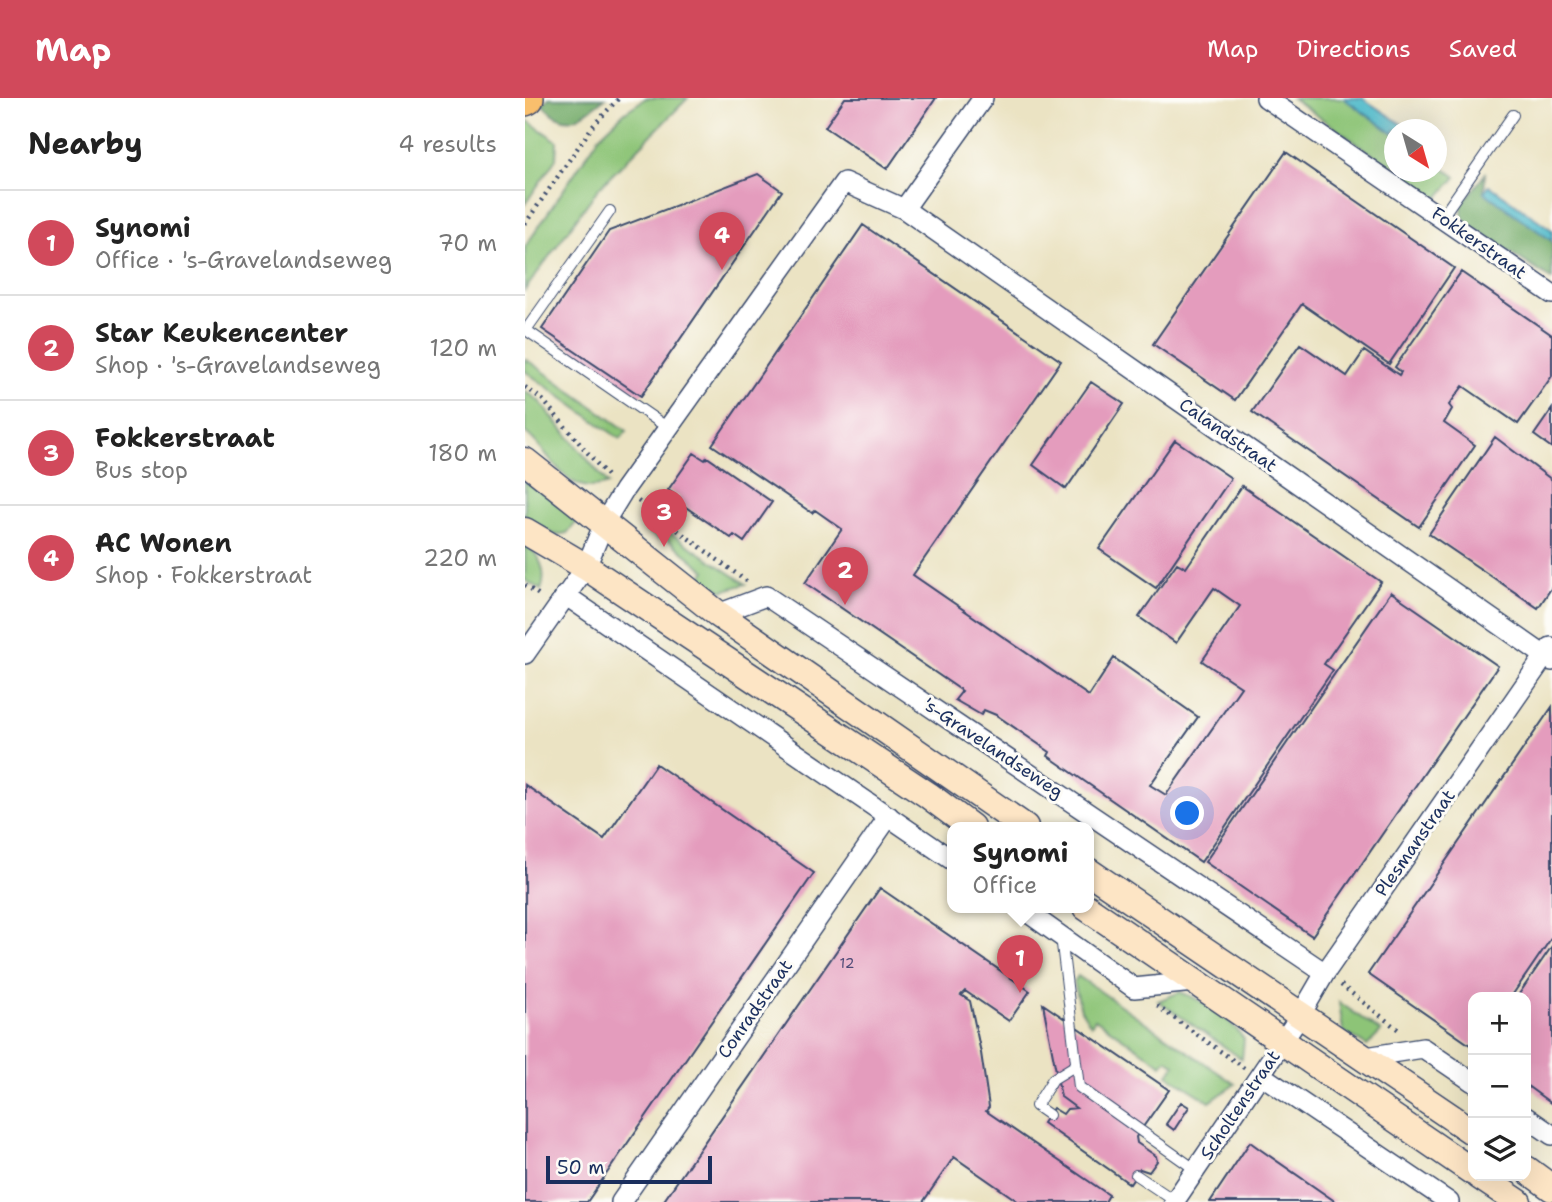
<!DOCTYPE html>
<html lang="en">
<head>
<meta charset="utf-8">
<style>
  :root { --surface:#fff; --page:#f2f2f2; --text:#222; --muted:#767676; --line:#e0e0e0; --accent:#d1495b }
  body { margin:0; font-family:"Shantell Sans",sans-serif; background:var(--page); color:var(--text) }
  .controls { position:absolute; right:21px; bottom:21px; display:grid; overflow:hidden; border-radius:14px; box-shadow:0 7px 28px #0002 }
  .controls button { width:63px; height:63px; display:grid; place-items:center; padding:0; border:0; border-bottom:2px solid var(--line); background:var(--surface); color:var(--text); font:35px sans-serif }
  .compass { position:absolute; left:859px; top:21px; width:63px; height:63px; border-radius:50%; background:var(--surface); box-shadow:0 7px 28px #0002; rotate:143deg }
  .scale { position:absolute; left:21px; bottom:18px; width:166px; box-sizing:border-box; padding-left:7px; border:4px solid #1b2f5e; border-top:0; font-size:19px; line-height:24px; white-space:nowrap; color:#1b2f5e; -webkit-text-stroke:5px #fdfcf7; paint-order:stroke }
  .you { position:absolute; left:663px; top:716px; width:24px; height:24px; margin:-18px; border:5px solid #fff; border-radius:50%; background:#1a73e8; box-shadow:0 0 0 10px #1a73e833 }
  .badge { display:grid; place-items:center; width:46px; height:46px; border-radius:50%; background:var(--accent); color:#fff; font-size:23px; font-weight:700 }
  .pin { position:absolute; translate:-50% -58px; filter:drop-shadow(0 2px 4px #0008) }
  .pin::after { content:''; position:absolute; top:37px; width:24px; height:21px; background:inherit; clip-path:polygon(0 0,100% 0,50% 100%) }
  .popup { position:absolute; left:422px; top:724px; width:147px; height:91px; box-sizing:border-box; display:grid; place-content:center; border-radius:14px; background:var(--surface); filter:drop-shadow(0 2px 5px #0005); font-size:23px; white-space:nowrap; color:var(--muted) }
  .popup b { font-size:26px; color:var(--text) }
  .popup::after { content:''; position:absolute; left:50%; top:100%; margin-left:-14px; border:14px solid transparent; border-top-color:var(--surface) }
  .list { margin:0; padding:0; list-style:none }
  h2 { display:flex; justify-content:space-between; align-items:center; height:91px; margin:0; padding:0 28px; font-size:30px }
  h2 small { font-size:23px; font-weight:400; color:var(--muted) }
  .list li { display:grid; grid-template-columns:46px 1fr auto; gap:21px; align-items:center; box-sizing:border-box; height:105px; padding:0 28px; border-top:2px solid var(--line) }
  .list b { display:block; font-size:26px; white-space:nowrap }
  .list p { margin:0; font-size:23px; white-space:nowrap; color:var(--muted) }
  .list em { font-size:23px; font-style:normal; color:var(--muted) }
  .icon { flex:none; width:38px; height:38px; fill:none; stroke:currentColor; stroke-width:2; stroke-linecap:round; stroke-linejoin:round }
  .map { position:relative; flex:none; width:1027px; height:1104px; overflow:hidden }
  header { display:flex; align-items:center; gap:42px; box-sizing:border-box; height:98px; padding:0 35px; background:var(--accent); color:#fff }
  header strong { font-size:33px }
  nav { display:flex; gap:38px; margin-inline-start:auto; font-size:24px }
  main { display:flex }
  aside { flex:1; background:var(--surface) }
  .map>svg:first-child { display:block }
  .green { fill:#8dc477; stroke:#547a6a; stroke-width:2 }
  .forest { fill:#72aa68; stroke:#466c63; stroke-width:2 }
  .water { fill:#4db9c9; stroke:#347494; stroke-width:2 }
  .building { fill:#e49cbd }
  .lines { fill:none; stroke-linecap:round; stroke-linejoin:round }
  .lane-casing { stroke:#3a4a6d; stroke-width:12 }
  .street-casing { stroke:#3a4a6d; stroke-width:22 }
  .secondary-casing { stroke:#3a4a6d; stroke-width:29 }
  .highway-casing { stroke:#3a4a6d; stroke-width:36 }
  .path { stroke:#3a4a6d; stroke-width:4.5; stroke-dasharray:2 5; stroke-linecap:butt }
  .lane { stroke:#fff; stroke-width:10 }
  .street { stroke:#fff; stroke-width:19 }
  .secondary { stroke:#fde5c5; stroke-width:26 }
  .highway { stroke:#f9bf6d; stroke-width:33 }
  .labels { text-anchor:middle; stroke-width:6; stroke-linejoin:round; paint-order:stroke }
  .number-label { font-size:14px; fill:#4d4a76 }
  .street-label { font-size:18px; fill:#1b2f5e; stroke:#fdfcf7 }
</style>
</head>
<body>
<header>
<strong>Map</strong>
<nav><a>Map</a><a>Directions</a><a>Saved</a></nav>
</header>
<main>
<aside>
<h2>Nearby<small>4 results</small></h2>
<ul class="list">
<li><span class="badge">1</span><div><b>Synomi</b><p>Office · 's-Gravelandseweg</p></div><em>70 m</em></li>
<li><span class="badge">2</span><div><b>Star Keukencenter</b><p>Shop · 's-Gravelandseweg</p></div><em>120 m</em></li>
<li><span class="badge">3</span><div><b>Fokkerstraat</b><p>Bus stop</p></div><em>180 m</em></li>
<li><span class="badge">4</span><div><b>AC Wonen</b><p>Shop · Fokkerstraat</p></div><em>220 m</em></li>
</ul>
</aside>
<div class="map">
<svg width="1027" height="1104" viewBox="0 0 1027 1104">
  <rect width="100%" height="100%" fill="#fdfcf7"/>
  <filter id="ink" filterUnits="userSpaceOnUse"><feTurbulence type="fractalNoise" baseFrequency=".0143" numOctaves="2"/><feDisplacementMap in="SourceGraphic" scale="14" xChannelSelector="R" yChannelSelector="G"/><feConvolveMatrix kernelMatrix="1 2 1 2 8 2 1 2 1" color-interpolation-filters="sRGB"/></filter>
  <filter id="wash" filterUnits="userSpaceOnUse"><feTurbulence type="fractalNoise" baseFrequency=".00686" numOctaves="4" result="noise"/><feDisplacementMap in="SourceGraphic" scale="28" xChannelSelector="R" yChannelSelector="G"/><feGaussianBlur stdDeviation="1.57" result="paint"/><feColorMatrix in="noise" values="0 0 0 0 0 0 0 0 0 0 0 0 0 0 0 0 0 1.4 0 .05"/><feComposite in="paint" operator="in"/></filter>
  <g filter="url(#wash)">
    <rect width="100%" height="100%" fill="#ebe3c3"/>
    <path class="green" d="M121 0H163L73 91 0 192V149L74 39 100 14Z
      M767 0H818L869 36V71Z
      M0 21 32 43 31 61 0 106Z
      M912 65 931 79 912 101 873 74H912Z
      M0 261 8 266 102 333 95 341 0 273Z
      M0 293 14 303 83 386C41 401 29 357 0 334Z
      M0 383 47 413 51 425 42 435 30 437 0 421Z
      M120 418 221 486 197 493 176 479 181 473 136 436 133 441 122 433Z
      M0 446C15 457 23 474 16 492L0 482Z
      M553 878 710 986 685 1004 643 977 650 967 642 961 637 967 570 921 566 927 556 912 549 884Z
      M655 894C682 904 701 917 719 941L717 961 633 903Z
      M814 904 856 934 842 948 818 933Z"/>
    <path class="forest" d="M24 0H80C55 19 43 34 17 6Z
      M960 76 959 94 1027 143V182L944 127 937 118V106Z"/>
    <path class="water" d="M818 0H837L884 31 870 32 869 36Z
      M964 87 1027 132V143L959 94Z"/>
    <g id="blocks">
      <path class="building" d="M320 0H411L362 71 300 29Z
        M761 54 929 170 864 266 777 206 710 302 628 246Z
        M233 76 257 93 116 298 17 231 84 133Z
        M338 127 536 263 388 477 564 598 589 560 673 619 625 687 641 697 716 589 677 563 715 508 689 490 651 545 614 519 652 465 661 470 717 388 856 484 799 566 808 572 676 764 523 658 525 654 471 617 459 612 456 617 430 602 437 593 280 485 317 431 290 412 287 415 187 347Z
        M936 174 1027 237V278L993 326 938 288 924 307 927 311 919 325 950 347 894 429 727 314 775 246 822 278 839 253 874 277 876 274 870 269Z
        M566 284 599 306 541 391 508 367Z
        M1027 311V350L1009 337Z
        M970 339 1027 382V489L1013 510 904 436Z
        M650 342 706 380 631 490 574 451Z
        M169 355 180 362 182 359 247 404 219 444 209 437 206 440 152 403 155 400 143 392Z
        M866 494 973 568 787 838 680 764Z
        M1027 609V839L986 899H948V949L843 876Z
        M131 666 289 775 62 1104H0V687L79 741Z
        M355 790 505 893 484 923 440 893 436 897 445 903 456 955 464 1009 461 1013 584 1097 580 1104H494L429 1059 398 1104H138Z
        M1027 848V1006L1001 987V899H992Z
        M518 906 644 992 611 1039 612 1045 631 1058 632 1063 624 1074 615 1071 605 1086 518 1025 528 1010 538 1016 542 1011 551 1010 536 999Z
        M656 1004 664 1009 649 1032 641 1026Z
        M725 1044 736 1052 811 1104H685Z"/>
    </g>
  </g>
  <g filter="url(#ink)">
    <use href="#blocks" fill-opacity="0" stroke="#3a4a6d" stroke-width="2"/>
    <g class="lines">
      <g class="lane-casing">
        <path id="lane" d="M85 113 1 232 143 330
          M917 119 988 17
          M536 838 554 989 671 1072
          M524 1017 511 1008 528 981 551 967
          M611 1077 650 1103"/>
      </g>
      <g class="street-casing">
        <path id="street" d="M741 0 1027 196
          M379 111 1027 563
          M40 497 427 762
          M193 516 241 498 800 875
          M0 556 61 469 80 423 99 392 319 84 379 111 458 0
          M495 809 609 890 669 884
          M841 959 898 950 948 984
          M736 977 924 1104
          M1001 1019 1027 1037
          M96 1104 364 718
          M649 1104 775 918 800 875 1026 549"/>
      </g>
      <g class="secondary-casing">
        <path id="secondary" d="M0 363 193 516 500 729
          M0 433 61 469 403 697 446 729
          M563 773 948 1034
          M561 809 948 1074
          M1001 1071 1027 1090
          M954 1078 993 1104"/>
      </g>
      <g class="highway-casing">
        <path id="highway" d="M0 1 2 0"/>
      </g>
      <path class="path" d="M0 126 67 29 94 0
        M0 289 17 301 84 380
        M113 403 224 485
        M0 487 17 499
        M816 887 875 933
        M632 908 719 970"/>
      <use href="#lane" class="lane"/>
      <use href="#street" class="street"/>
      <use href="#secondary" class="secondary"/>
      <use href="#highway" class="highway"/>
    </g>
  </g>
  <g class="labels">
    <g class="number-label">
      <text x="322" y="870">12</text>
    </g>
    <g class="street-label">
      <text transform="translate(954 145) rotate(35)" y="6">Fokkerstraat</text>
      <text transform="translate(703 337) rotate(35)" y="6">Calandstraat</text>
      <text transform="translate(468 650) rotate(34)" y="6">'s-Gravelandseweg</text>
      <text transform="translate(890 745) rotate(-55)" y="6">Plesmanstraat</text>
      <text transform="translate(230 911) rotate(-55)" y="6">Conradstraat</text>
      <text transform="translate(715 1007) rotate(-56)" y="6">Scholtenstraat</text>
    </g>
  </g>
</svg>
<div class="controls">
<button>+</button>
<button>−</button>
<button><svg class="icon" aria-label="layers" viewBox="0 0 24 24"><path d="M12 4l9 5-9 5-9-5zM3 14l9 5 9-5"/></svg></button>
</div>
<svg class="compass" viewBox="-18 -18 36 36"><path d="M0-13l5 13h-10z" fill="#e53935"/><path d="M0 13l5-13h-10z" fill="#767676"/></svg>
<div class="scale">50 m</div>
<div class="you"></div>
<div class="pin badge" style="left:495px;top:895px">1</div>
<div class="popup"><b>Synomi</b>Office</div>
<div class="pin badge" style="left:320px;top:507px">2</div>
<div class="pin badge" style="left:139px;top:449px">3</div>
<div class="pin badge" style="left:197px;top:172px">4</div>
</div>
</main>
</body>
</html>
